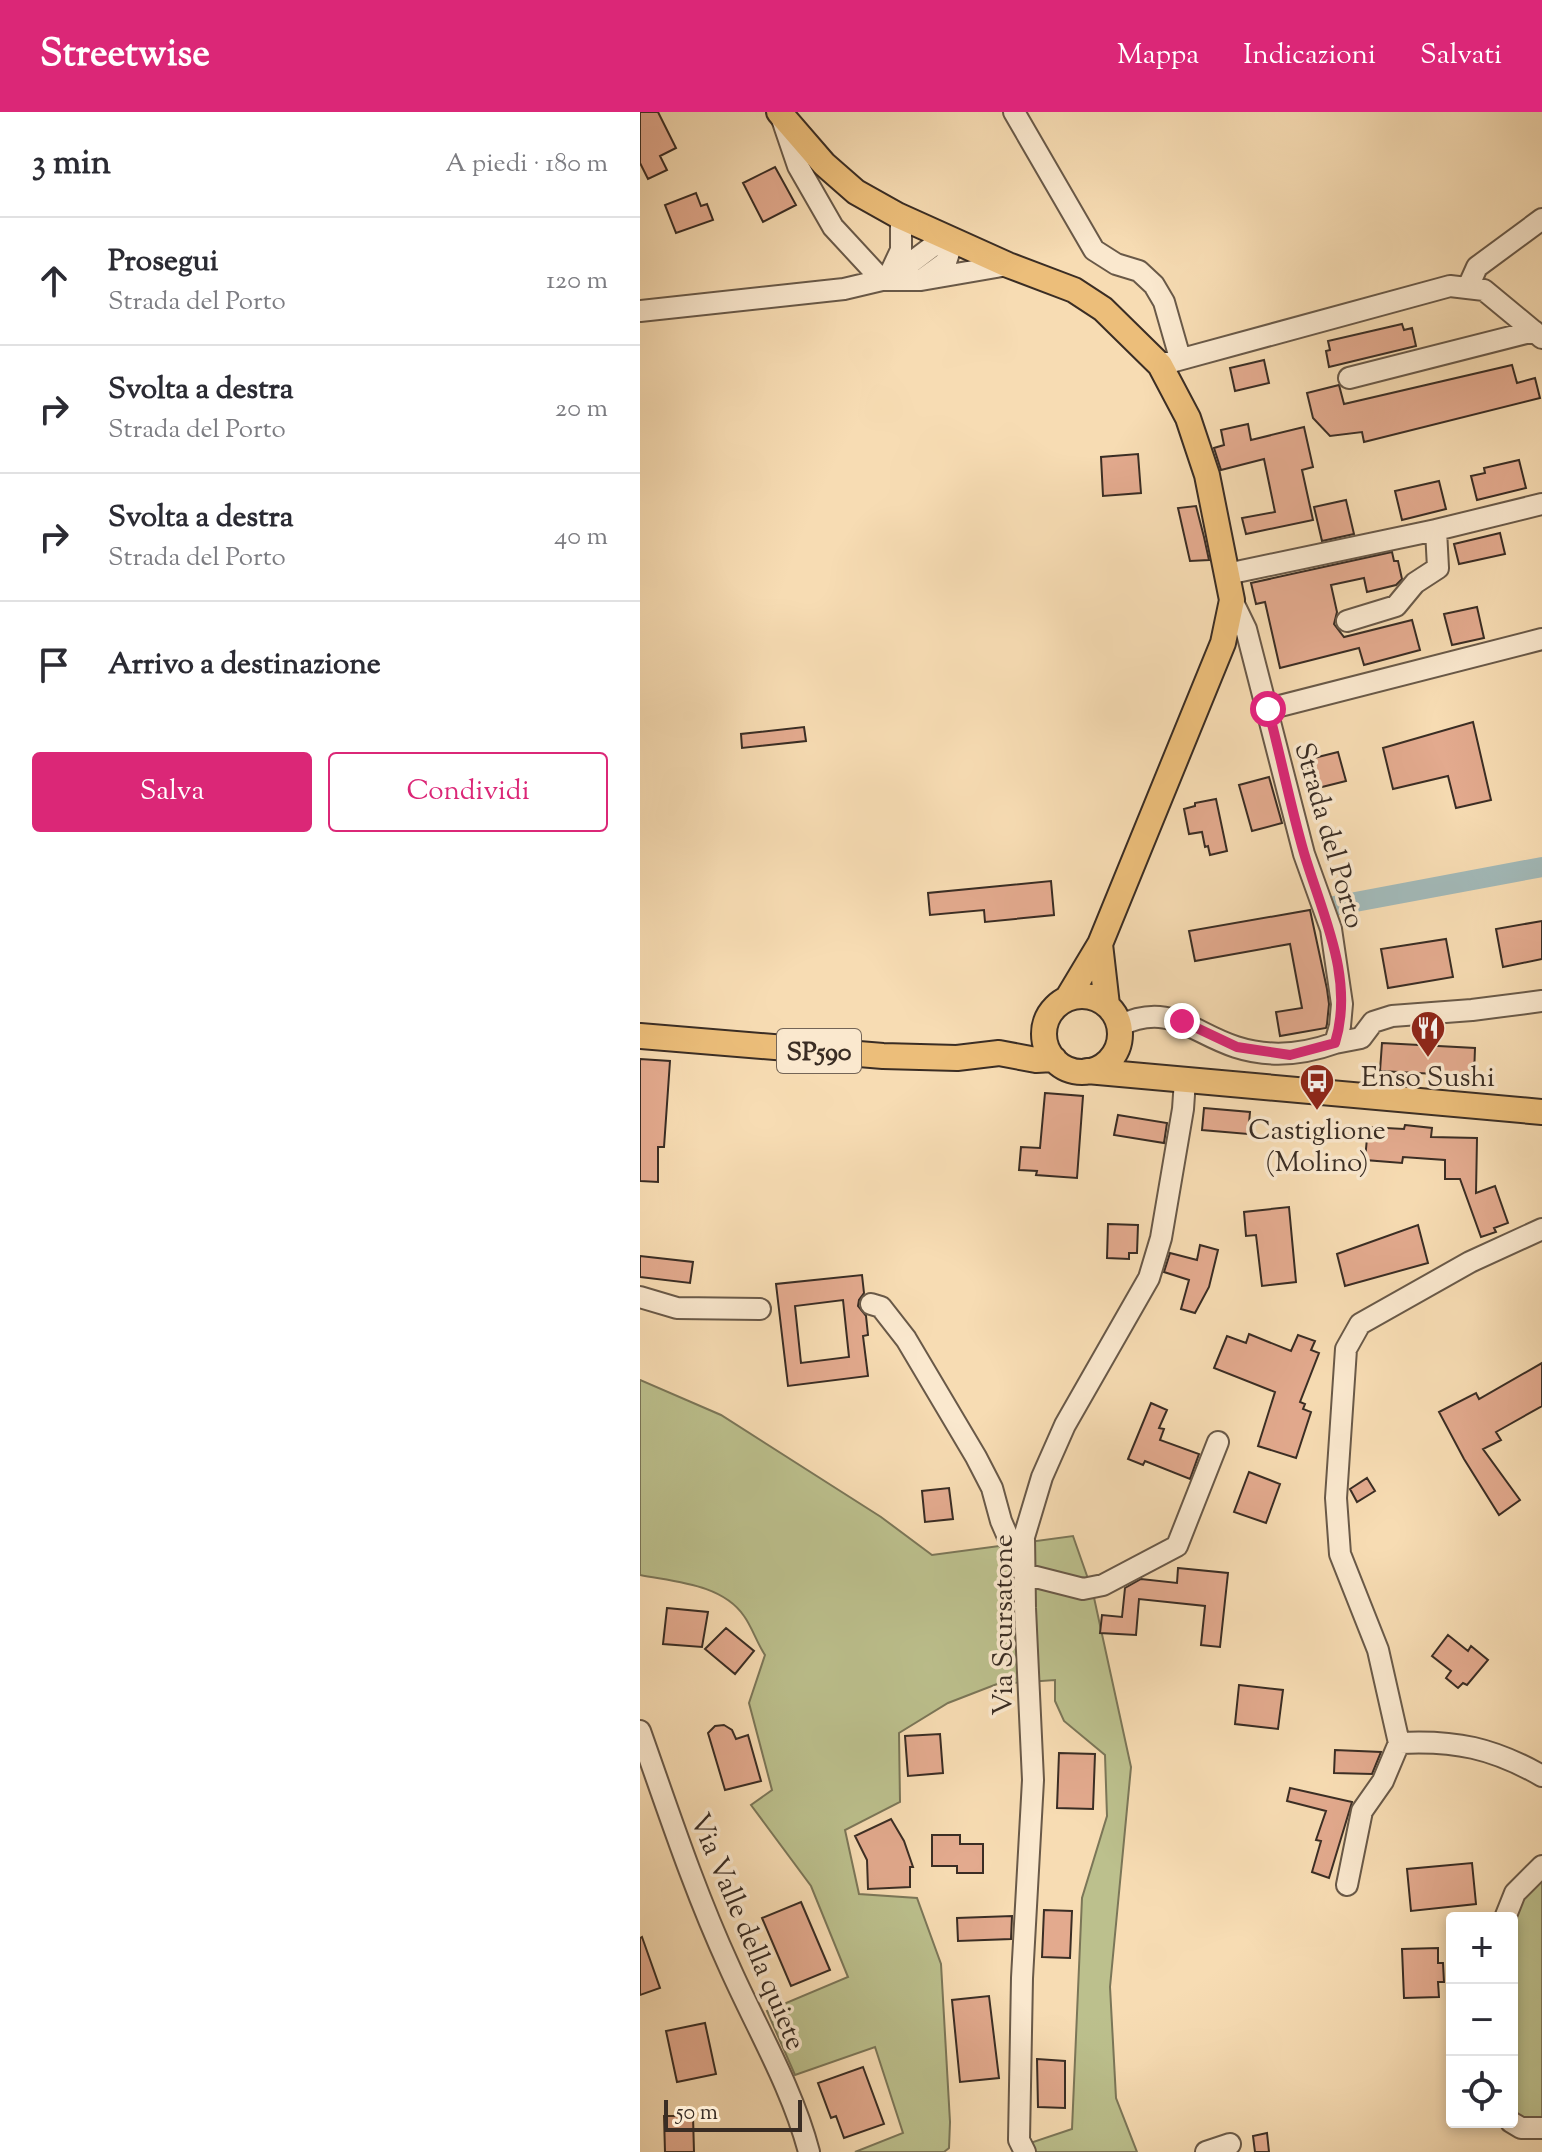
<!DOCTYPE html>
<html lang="it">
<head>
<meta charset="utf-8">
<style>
  :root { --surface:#fff; --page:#f7f7f7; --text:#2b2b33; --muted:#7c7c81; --line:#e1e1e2; --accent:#db2777 }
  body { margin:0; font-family:"Sorts Mill Goudy",serif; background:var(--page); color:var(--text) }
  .controls { position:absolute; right:24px; bottom:24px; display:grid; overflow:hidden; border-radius:8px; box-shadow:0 4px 12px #0003 }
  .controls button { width:72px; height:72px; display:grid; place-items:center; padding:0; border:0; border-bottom:2px solid var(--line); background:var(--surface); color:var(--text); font:40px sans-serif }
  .scale { position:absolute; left:24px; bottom:20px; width:138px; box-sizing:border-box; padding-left:8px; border:4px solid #3a2d24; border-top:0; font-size:22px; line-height:28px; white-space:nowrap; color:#3a2d24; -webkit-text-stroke:6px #fae8ce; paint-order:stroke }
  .stop { position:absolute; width:24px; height:24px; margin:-18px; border:6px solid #db2777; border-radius:50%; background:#fff }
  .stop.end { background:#db2777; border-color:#fff; box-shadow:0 2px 8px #0008 }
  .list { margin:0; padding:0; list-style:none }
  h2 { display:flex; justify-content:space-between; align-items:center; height:104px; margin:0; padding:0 32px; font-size:34px }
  h2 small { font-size:26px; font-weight:400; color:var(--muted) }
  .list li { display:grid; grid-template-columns:52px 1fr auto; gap:24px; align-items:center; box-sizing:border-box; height:128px; padding:0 32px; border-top:2px solid var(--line) }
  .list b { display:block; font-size:30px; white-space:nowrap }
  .list p { margin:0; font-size:26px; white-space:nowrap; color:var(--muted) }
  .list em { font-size:26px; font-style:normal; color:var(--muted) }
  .actions { display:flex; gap:16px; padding:24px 32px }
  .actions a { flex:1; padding:18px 0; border:2px solid var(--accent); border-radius:8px; text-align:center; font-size:28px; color:var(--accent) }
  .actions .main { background:var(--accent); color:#fff }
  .icon { flex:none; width:44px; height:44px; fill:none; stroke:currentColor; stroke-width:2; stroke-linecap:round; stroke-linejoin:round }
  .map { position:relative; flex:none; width:902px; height:2040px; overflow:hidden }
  header { display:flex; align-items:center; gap:48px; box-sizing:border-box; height:112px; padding:0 40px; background:var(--accent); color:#fff }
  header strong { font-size:38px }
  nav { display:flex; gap:44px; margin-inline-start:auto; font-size:28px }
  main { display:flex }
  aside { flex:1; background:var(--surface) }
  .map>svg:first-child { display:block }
  .green { fill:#bcc08d; stroke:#7b7658; stroke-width:2 }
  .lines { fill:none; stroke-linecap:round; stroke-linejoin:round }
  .canal { stroke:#a2b9b8; stroke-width:20 }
  .building { fill:#e3aa8e; stroke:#3a2d24; stroke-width:2; fill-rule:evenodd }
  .minor-casing { stroke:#695948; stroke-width:24 }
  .major-casing { stroke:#3a2d24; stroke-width:28 }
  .minor { stroke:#fae8ce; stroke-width:20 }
  .major { stroke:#ecbe7a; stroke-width:24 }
  .route { stroke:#db2777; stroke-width:10 }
  .labels { text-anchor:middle; stroke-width:7; stroke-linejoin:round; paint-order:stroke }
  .shield { fill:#fae8ce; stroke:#746557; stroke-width:2 }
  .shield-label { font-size:26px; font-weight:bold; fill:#3a2d24 }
  .street-label { font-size:28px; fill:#3a2d24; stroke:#fae8ce }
  .poi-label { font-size:28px; fill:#3a2d24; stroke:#fae8ce }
</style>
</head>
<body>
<header>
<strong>Streetwise</strong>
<nav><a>Mappa</a><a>Indicazioni</a><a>Salvati</a></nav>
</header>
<main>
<aside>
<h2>3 min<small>A piedi · 180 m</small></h2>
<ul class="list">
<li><svg class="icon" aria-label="ahead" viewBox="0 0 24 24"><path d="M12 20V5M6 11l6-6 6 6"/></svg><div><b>Prosegui</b><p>Strada del Porto</p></div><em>120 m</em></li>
<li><svg class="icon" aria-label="right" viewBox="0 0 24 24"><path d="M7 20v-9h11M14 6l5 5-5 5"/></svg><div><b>Svolta a destra</b><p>Strada del Porto</p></div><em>20 m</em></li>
<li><svg class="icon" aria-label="right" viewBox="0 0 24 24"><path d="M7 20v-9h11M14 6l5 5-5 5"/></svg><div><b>Svolta a destra</b><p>Strada del Porto</p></div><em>40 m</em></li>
<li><svg class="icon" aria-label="arrive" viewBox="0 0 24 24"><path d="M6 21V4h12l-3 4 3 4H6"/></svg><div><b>Arrivo a destinazione</b></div></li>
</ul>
<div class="actions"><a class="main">Salva</a><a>Condividi</a></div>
</aside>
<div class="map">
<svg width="902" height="2040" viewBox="0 0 902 2040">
  <rect width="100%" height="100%" fill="#f7dcb3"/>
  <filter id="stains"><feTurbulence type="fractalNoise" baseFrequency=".0025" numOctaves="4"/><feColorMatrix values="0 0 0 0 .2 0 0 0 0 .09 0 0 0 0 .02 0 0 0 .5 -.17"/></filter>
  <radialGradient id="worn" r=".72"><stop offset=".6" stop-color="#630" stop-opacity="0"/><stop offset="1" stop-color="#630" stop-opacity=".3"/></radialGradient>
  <path class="green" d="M0 1268 81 1303 241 1405 292 1443 433 1424 453 1481 491 1655 470 1875 476 1986 497 2040H394L390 2031 432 2017 442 1786 467 1704 465 1643 424 1609 415 1589V1568L357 1572 308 1591 259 1621 260 1690 205 1718 219 1782 277 1786 301 1852 310 2010 309 2036 304 2040H215L263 2021 235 1935 155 1963 127 1899 208 1865 171 1774 111 1693 132 1678 109 1591 125 1543C117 1531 112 1515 104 1504 82 1472 35 1470 0 1463Z
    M902 1762V2012L872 2006V1806L880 1784Z"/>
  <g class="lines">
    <path class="canal" d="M694 794 902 755"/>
  </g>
  <path class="building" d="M0 0H18L36 36 20 44 27 58 8 67 0 51Z
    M135 55 156 93 123 110 103 71Z
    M56 81 61 94 67 92 73 108 36 121 25 93Z
    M762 212 764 218 772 216 776 234 689 255 686 239 690 238 688 229Z
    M624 248 629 271 595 279 590 256Z
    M872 253 877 271 895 266 900 286 724 330 722 320 690 324 673 306 667 281 699 273 704 292Z
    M608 312 611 328 664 315 673 355 662 358 673 408 606 422 602 406 635 400 624 347 581 358 574 336 584 333 581 318Z
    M498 342 501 381 463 384 461 345Z
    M879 348 886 376 837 388 831 364 845 361 844 356Z
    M799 369 806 397 762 408 755 379Z
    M706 388 714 422 682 429 674 395Z
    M556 394 564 425 569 448 550 449 538 396Z
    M860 421 865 442 819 452 814 432Z
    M752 440 754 449H758L762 467 756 473 727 480 724 466 691 473 697 500 694 512 704 525 772 508 780 538 724 553 719 536 640 556 625 490 616 492 611 471Z
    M837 495 844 526 812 533 804 502Z
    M833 610 851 688 816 696 808 664 753 677 743 636Z
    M164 615 166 629 102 636 101 622Z
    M698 640 706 669 674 677 666 648Z
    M629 665 642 711 612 719 599 673Z
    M576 687 587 739 570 743 568 734 565 735 562 720 549 722 544 697 555 694V691Z
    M411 769 414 803 345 810 344 798 290 803 288 781Z
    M670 798 687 877 689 892 687 912 686 916 640 924 636 900 662 896 650 832 555 849 549 819Z
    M902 809V847L863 855 856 817Z
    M806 827 813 865 748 876 741 837Z
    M742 931 835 936 834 964 740 959Z
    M0 947 30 949 24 1035H18V1070L0 1069Z
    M405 981 443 984 437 1066 396 1063 397 1059 379 1058 381 1035 400 1036Z
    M564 996 610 1000 608 1022 562 1018Z
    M478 1003 527 1011 524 1031 474 1023Z
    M765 1013 792 1016 791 1025 837 1026 836 1081 855 1074 868 1111 854 1116 856 1120 841 1125 820 1067H805V1048L763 1045 762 1051 725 1048 728 1015 764 1017Z
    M649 1095 656 1170 622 1174 616 1123 606 1124 604 1100Z
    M468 1112 498 1113 497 1141H489V1147L467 1146Z
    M778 1113 788 1151 705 1174 697 1142Z
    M560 1133 578 1138 569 1175 555 1201 541 1197 549 1168 524 1160 530 1141 557 1148Z
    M0 1144 53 1150 50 1171 0 1165Z
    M222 1163 224 1181 219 1188 218 1194 226 1204 228 1223 223 1224 228 1264 148 1274 136 1172ZM203 1188 209 1245 161 1251 155 1194Z
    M609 1222 651 1239 658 1223 675 1229 671 1238 679 1241 660 1290 665 1292 663 1297 671 1300 656 1346 618 1334 635 1280 574 1256 587 1224 606 1231Z
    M902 1251V1294L856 1320 861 1328 843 1337 880 1388 859 1403 824 1347 799 1300 836 1281 839 1287Z
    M511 1291 527 1298 519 1316 524 1317 520 1328 559 1342 550 1367 505 1349 503 1353 488 1347Z
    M609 1360 640 1372 626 1411 594 1400Z
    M727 1366 735 1379 717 1390 710 1377Z
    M309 1376 313 1407 285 1410 282 1379Z
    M538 1456 588 1461 580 1535 561 1533 565 1494 499 1487 496 1523 460 1521 462 1503 482 1505 485 1476 501 1467 537 1471Z
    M27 1496 68 1500 62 1535 23 1532Z
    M86 1516 114 1539 95 1562 65 1537Z
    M808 1523 828 1539 831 1534 848 1548 827 1573 823 1571 818 1576 806 1566 811 1559 792 1544Z
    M599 1573 643 1578 638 1617 595 1612Z
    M84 1613 92 1618 96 1627 108 1623 121 1669 85 1678 68 1621 75 1614Z
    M300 1622 303 1661 268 1664 265 1624Z
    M695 1638 741 1640 732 1662 694 1661Z
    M419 1641 455 1642 453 1697 417 1696Z
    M650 1676 712 1690 689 1766 672 1760 681 1729 676 1728 686 1699 647 1689Z
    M251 1707 264 1729 273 1755H270V1775L228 1777 227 1748 215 1724Z
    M292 1723H320V1732H343V1761H317V1754H292Z
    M832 1751 836 1792 771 1799 767 1757Z
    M161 1790 190 1858 151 1874 122 1806Z
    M404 1798 432 1799 430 1846 402 1845Z
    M372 1804 371 1827 318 1829 317 1806Z
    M2 1825 20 1876 0 1883V1826Z
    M798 1836V1851H803L804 1870H798L799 1885 764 1886 762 1837Z
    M349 1884 359 1966 320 1970 312 1888Z
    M65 1911 76 1962 37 1970 26 1919Z
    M397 1947 425 1949V1996L398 1995Z
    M223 1955 244 2012 204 2026 196 2004 191 2006 178 1971Z
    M24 2004H53L54 2040H25Z
    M627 2021 629 2040H615L613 2024Z"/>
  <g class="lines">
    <g class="minor-casing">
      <path id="minor" d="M374 0 454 138 476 152 499 159 514 173 524 190 540 246
        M142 7 158 54 193 115 242 168
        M284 166 306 150 313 128
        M247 168 261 138V105
        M248 168 305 125
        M828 175 837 155 902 107
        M0 199 204 177 242 168H281L368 153
        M520 253 810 174 844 178 902 226
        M709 266 894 219
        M796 418 902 392
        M587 462 796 418 798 456 775 471 756 494 707 509
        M628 597 902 527
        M479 914C529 889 552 921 596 935 630 946 662 943 695 931L700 914 702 892 691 817 664 742 606 517 592 488
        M695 931 721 926 733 910 752 904 832 898 902 889
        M902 1117 830 1150 720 1212 706 1237 696 1386 700 1442 738 1538 759 1631C815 1628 853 1636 902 1664
        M0 1185 37 1196 120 1197
        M231 1192 241 1195 266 1227 336 1345 352 1376 361 1409 384 1462 443 1477 463 1473 537 1434 578 1330
        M0 1619C28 1698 54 1778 89 1854 116 1915 152 1975 169 2040
        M707 1773 722 1699 743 1669 759 1631
        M865 1806 875 1781 902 1754
        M871 2010 881 2016H902
        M385 2040 379 2028 382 1866 393 1668 385 1496 384 1425 402 1365 425 1313 509 1166 521 1126 543 997 545 968
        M566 2040 590 2032"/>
    </g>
    <g class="major-casing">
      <path id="major" d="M139 0 184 52 216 80 257 103 368 153 434 178 463 197 520 253 548 306 567 363 592 488 583 531 460 832 427 887
        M460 832 467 893
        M404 922a38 38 0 1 1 76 0a38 38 0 1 1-76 0Z
        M0 924 243 944 317 946 359 941 396 948 414 947
        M447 959 902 1000"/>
    </g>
    <use href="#minor" class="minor"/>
    <use href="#major" class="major"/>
  </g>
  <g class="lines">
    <path class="route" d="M542 909 597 935 650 943 695 931C715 866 682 802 664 741 650 693 641 645 628 597"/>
  </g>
  <defs>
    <g id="restaurant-pin" transform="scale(1.8)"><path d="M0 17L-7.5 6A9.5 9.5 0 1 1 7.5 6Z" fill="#8f2418" stroke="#fae8ce"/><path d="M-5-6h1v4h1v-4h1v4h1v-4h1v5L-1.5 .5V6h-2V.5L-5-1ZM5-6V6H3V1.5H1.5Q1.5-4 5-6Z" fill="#fff"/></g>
    <g id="bus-pin" transform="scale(1.8)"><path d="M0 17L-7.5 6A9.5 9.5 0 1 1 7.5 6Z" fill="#8f2418" stroke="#fae8ce"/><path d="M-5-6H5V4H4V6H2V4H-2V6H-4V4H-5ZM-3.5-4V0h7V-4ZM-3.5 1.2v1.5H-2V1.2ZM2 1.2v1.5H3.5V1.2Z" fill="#fff"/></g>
  </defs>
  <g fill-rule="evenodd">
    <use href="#restaurant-pin" x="788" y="916"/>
    <use href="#bus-pin" x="677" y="969"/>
  </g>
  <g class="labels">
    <rect class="shield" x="137" y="917" width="84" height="44" rx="6"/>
    <g class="shield-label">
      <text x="179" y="948">SP590</text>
    </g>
    <g class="street-label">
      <text transform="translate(691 723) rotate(74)" y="10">Strada del Porto</text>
      <text transform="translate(362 1513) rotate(-90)" y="10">Via Scursatone</text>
      <text transform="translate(109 1819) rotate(67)" y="10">Via Valle della quiete</text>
    </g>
    <g class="poi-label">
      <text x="788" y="974">Enso Sushi</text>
      <text x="677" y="1027">Castiglione<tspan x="677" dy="32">(Molino)</tspan></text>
    </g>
  </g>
  <rect width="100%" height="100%" filter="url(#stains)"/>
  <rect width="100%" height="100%" fill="url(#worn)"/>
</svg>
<div class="controls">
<button>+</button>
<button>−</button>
<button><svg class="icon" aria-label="locate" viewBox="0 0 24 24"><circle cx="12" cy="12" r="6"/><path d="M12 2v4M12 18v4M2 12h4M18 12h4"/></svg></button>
</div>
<div class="scale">50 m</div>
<div class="stop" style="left:628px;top:597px"></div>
<div class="stop end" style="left:542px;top:909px"></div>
</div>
</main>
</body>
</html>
